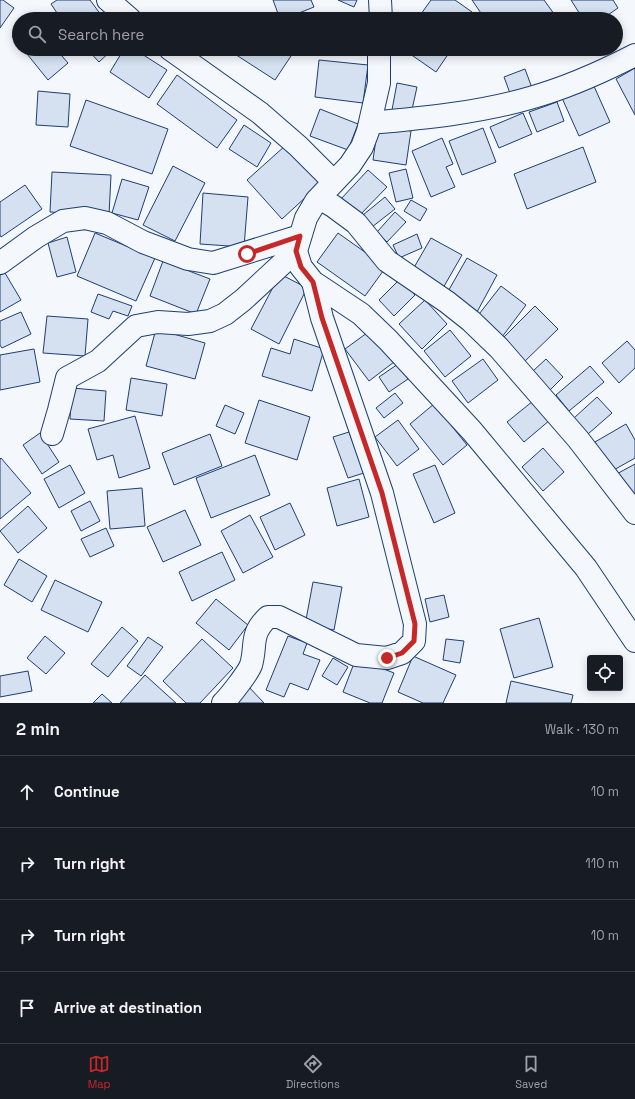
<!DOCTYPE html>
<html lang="en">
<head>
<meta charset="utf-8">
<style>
  :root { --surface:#171b24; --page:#20242c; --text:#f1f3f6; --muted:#9ea1a6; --line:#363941; --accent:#c62828 }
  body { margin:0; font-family:"Space Grotesk",sans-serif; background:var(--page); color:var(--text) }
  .controls { position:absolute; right:12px; bottom:12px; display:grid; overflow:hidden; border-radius:4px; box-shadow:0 2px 10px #0003 }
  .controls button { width:36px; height:36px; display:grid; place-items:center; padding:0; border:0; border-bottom:1px solid var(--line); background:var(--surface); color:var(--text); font:20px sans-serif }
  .stop { position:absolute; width:12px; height:12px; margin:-9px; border:3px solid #c62828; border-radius:50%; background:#fff }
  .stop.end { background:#c62828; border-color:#fff; box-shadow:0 1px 4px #0008 }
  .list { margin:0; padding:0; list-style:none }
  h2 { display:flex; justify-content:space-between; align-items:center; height:52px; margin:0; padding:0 16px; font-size:17px }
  h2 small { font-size:13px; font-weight:400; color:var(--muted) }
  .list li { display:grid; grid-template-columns:26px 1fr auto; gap:12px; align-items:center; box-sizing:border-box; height:72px; padding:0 16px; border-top:1px solid var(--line) }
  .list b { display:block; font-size:15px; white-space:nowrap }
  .list em { font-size:13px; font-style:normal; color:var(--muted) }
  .icon { flex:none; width:22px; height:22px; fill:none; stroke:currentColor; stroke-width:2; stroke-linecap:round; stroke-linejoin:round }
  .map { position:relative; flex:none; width:635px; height:703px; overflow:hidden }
  .search { position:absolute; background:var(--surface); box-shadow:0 2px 10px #0003; left:12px; right:12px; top:12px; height:44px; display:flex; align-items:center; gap:10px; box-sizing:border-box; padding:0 14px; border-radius:22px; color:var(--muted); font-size:15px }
  .sheet { height:340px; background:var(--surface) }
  nav { display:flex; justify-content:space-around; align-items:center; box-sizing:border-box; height:56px; border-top:1px solid var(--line); background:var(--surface); font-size:11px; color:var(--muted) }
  nav a { display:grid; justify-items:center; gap:2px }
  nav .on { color:var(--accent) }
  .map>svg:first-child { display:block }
  .building { fill:#d5e0f0; stroke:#1d3f73 }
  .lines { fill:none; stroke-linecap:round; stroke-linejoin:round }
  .street-casing { stroke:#1d3f73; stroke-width:24 }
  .street { stroke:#f4f7fb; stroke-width:22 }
  .route { stroke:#c62828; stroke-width:5 }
</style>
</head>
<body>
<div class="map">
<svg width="635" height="703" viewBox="0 0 635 703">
  <rect width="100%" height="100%" fill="#f4f7fb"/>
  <path class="building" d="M0 0H3L14 8 0 28Z
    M57 0H90L104 19H61L51 4Z
    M273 0H311L314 7 284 19H280Z
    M338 0H357L354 7Z
    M431 0H455L472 12 467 19H428L421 14Z
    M472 0H544L557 18 485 19Z
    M571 0H613L618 8 602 19H583Z
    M19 31V45L12 36Z
    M23 49H56L68 63 48 80Z
    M87 49H113L99 62Z
    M124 49H134L167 70 149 98 110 72Z
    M227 49H286L293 53 275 80Z
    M403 49H443L449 53 436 72Z
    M319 60 368 65 363 103 315 97Z
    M635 68V115L616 79Z
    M525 69 532 88 511 96 504 77Z
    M177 75 237 120 217 148 157 104Z
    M397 83 417 87 411 114 392 110Z
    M593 84 610 122 579 136 562 98Z
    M38 91 70 94 68 127 36 125Z
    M86 100 168 129 152 174 70 146Z
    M557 102 564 121 537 132 529 112Z
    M320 109 358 124 348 150 310 136Z
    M523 113 532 134 499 148 490 127Z
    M244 125 271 143 257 167 229 149Z
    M378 125 411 131 406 165 373 160Z
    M483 128 496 162 462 175 449 141Z
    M442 138 453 164 446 167 455 187 431 197 412 151Z
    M286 145 320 184 282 219 247 180Z
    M583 147 596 182 527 209 514 174Z
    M173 166 205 183 175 241 143 225Z
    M406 169 413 198 396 202 389 173Z
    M368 170 387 187 359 216 341 199Z
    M52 172 111 175 109 215 50 212Z
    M122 179 149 187 138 220 112 213Z
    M25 185 42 209 1 237 0 235V202Z
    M203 193 248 197 244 247 200 244Z
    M385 197 395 209 372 227 363 215Z
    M411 200 427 209 420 221 404 211Z
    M395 212 406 222 387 242 377 232Z
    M95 233 155 258 136 301 77 276Z
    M338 233 386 267 365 296 317 262Z
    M417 234 422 248 399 258 393 245Z
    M67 237 76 272 57 277 48 243Z
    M431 238 462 255 443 288 412 271Z
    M467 258 497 275 477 312 446 295Z
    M163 261 210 279 196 314 150 296Z
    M5 273 21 300 0 312V275Z
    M280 274 307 288 279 344 251 329Z
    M400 279 415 295 394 316 379 300Z
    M501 286 526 305 502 337 476 318Z
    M98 294 132 306 128 316 113 311 109 319 91 312Z
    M425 300 447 324 422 349 399 324Z
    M535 306 558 329 523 363 501 340Z
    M21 312 31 334 2 348 0 345V321Z
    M47 316 88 319 85 356 43 353Z
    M156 329 205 343 195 379 146 366Z
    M371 330 394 362 369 381 345 349Z
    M450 330 471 356 445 377 424 351Z
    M294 339 324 349 312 391 262 376 271 348 290 354Z
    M627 341 635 350V368L619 383 602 363Z
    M34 349 40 382 0 390V355Z
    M483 359 498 380 468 403 452 381Z
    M546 359 563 377 550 390 533 371Z
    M398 364 408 379 389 392 379 377Z
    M590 366 604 382 569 411 556 395Z
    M131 378 167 384 162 416 126 410Z
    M72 388 106 391 104 421 70 419Z
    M395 393 403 403 384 418 376 408Z
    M597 397 612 413 588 434 574 418Z
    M259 400 310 417 297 460 245 443Z
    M533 401 550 420 524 442 507 422Z
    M434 404 467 445 443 465 410 424Z
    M225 405 244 413 235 434 216 426Z
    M135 416 150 468 119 478 113 455 97 460 88 429Z
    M398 420 419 449 397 466 375 437Z
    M626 424 635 440V458L612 471 595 442Z
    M349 432 364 473 348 478 333 437Z
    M40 433 59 462 42 474 23 445Z
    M210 434 222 466 174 485 162 453Z
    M543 448 564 472 543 491 522 467Z
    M255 455 270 495 211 518 196 478Z
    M1 458 31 493 0 519V459Z
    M635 464V514L613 476Z
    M70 465 85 493 59 508 44 479Z
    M435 465 455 513 434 523 413 474Z
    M359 479 369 517 337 526 327 488Z
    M142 488 145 526 110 529 107 491Z
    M90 501 100 521 81 531 71 511Z
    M290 503 305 535 275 550 260 517Z
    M28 506 47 528 18 553 0 531Z
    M185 510 201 545 163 562 147 527Z
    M250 515 273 557 243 573 221 531Z
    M106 528 114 546 90 557 81 539Z
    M222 552 235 580 192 601 179 572Z
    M19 559 47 576 32 602 4 585Z
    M55 580 102 602 88 632 41 610Z
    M313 582 342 587 334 630 305 625Z
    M444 595 449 617 430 622 425 599Z
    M216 599 248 625 229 650 196 623Z
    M539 618 553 667 514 678 500 629Z
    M122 627 138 641 108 677 91 664Z
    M45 636 65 653 46 674 27 658Z
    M288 636 307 643 303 654 320 660 308 690 290 683 284 697 266 690Z
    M148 637 163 647 141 676 127 666Z
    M202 639 233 668 200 703H186L163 681Z
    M446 639 464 641 460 663 443 660Z
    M413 656 456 675 443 703H423L398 692Z
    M333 658 348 667 337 685 322 676Z
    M356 658 394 673 382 703H370L343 692Z
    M28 671 32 691 0 697V676Z
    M145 675 176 703H120Z
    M511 681 573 695 571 703H506Z
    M248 686 264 703H231Z
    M102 694 112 703H93Z"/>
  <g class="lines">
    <g class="street-casing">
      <path id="street" d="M108 0 130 19
        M380 0 381 19
        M170 49 260 113 298 146 333 181
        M379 49V83L368 131 362 147 350 165 316 201 306 218 296 251 301 267 313 282 361 314 388 340 472 431 586 568 635 641
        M370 123C424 118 478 113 530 98 566 88 602 72 635 55
        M319 198 333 206 356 223 387 261 447 302 471 321 499 348 578 439 635 513
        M0 263 36 237 63 221 85 218 107 223 143 242 188 259 213 263 300 236
        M52 434 59 410 67 378 98 361 136 326 158 322 188 324 210 321 225 314 243 300 296 251
        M223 703C230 696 248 673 251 665 257 645 249 635 268 617H279L356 655 387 658 402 653 414 641 415 624 382 493 322 318 313 282"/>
    </g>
    <use href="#street" class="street"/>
  </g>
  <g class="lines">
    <path class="route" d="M247 254 300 236 296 251 301 267 313 282 322 318 382 493 415 624 414 641 402 653 387 658"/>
  </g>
</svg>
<div class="controls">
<button><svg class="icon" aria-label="locate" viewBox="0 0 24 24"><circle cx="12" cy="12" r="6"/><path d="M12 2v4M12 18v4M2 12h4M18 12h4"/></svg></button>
</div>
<div class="stop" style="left:247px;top:254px"></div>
<div class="stop end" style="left:387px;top:658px"></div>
<div class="search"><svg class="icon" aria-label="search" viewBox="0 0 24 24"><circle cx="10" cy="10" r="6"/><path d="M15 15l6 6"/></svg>Search here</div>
</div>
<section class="sheet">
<h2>2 min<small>Walk · 130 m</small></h2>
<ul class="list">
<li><svg class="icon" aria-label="ahead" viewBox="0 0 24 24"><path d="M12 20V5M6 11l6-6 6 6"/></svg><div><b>Continue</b></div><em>10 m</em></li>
<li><svg class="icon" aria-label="right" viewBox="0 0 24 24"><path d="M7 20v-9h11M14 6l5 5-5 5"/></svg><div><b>Turn right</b></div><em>110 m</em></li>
<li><svg class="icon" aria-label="right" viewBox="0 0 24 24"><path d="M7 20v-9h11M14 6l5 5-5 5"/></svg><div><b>Turn right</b></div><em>10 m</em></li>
<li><svg class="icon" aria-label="arrive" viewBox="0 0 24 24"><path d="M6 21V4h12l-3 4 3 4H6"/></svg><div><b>Arrive at destination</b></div></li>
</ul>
</section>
<nav>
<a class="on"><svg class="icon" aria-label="map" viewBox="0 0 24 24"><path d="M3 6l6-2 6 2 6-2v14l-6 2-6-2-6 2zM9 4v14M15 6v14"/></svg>Map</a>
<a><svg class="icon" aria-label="directions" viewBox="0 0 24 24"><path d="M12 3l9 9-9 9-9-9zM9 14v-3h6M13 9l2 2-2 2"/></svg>Directions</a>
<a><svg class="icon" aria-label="saved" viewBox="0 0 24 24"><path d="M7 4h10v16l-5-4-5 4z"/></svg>Saved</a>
</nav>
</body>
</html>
